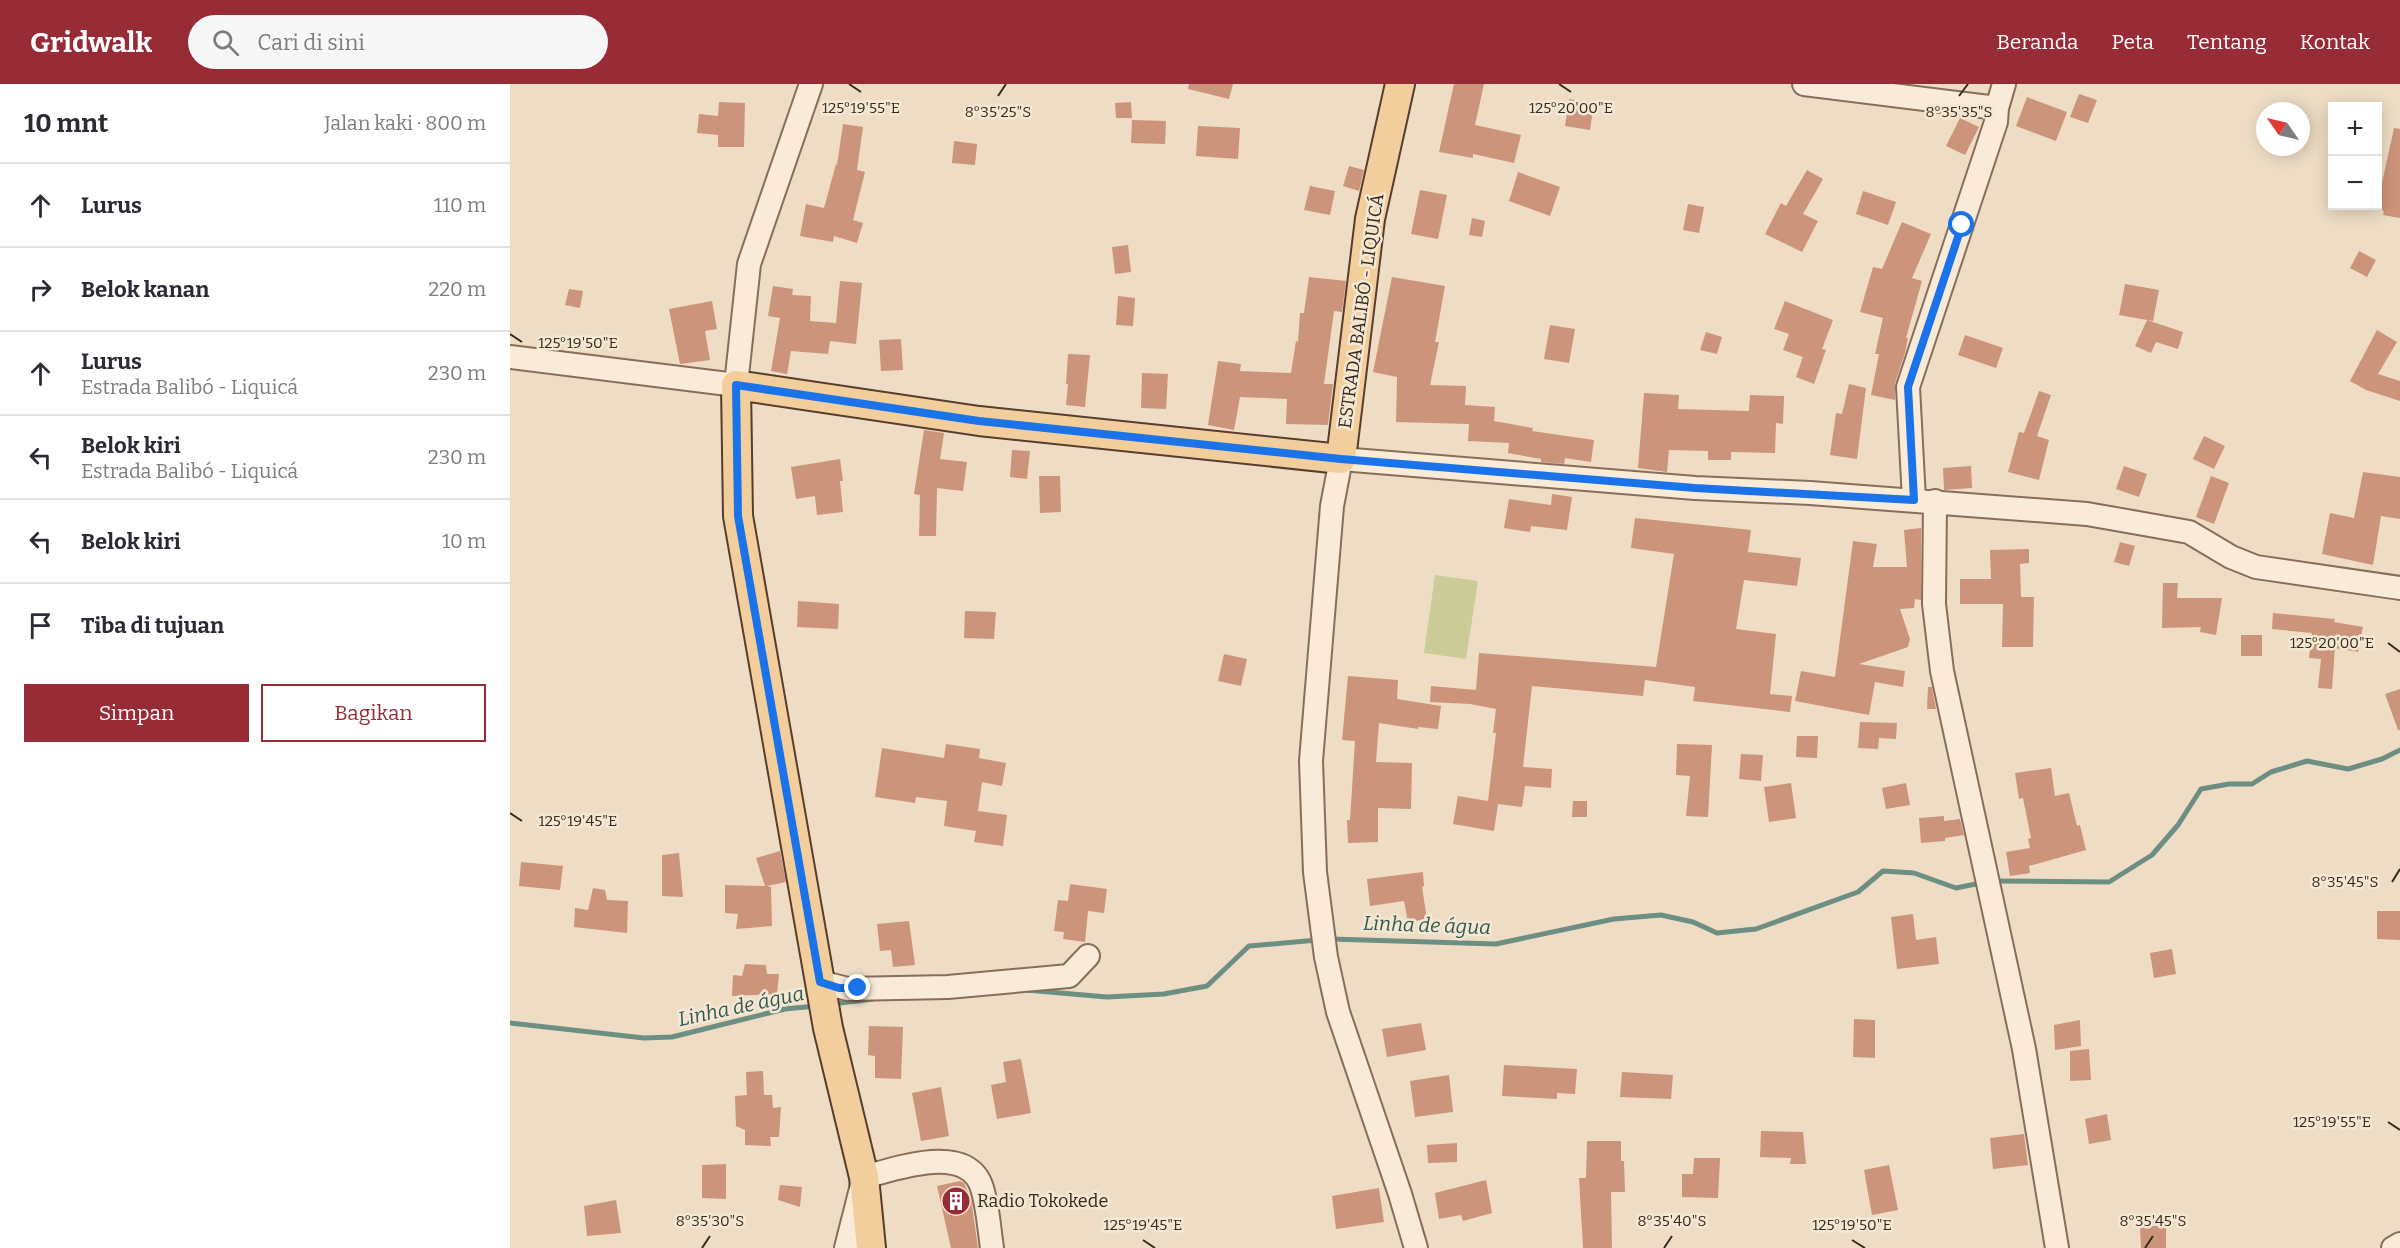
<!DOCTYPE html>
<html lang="id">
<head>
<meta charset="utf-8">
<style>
  :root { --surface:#fff; --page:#f7f7f7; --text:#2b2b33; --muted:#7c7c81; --line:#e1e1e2; --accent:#972b36 }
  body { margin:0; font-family:Bitter,serif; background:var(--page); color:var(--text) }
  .controls { position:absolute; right:18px; top:18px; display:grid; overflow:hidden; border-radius:0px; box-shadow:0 3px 15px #0003 }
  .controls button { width:54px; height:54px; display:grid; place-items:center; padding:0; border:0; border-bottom:2px solid var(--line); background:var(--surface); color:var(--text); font:30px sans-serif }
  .compass { position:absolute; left:1746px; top:18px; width:54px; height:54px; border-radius:50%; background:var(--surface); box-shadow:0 3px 15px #0003; rotate:304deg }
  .stop { position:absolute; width:18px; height:18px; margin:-14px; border:4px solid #1a73e8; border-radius:50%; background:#fff }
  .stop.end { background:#1a73e8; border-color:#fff; box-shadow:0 2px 6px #0008 }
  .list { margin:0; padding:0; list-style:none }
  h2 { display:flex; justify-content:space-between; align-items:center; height:78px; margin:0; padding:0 24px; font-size:26px }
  h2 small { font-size:20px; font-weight:400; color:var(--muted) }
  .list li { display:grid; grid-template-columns:39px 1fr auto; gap:18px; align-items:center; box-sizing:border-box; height:84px; padding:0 24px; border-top:2px solid var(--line) }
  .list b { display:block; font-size:22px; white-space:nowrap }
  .list p { margin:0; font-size:20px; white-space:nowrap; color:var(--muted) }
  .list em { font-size:20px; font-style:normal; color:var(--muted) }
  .actions { display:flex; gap:12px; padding:18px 24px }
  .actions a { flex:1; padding:14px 0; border:2px solid var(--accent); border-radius:0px; text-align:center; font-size:21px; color:var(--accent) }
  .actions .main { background:var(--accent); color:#fff }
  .icon { flex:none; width:33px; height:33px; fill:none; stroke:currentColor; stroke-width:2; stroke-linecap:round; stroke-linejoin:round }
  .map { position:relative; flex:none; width:1890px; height:1164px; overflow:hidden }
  header { display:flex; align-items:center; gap:36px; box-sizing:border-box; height:84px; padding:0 30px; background:var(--accent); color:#fff }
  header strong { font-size:28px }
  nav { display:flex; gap:33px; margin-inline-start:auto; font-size:21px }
  .search { width:420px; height:54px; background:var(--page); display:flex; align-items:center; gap:15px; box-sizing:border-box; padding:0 21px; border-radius:33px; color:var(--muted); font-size:22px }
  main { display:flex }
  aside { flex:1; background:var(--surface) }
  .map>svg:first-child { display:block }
  .pitch { fill:#cbcc98 }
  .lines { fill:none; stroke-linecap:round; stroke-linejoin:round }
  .stream { stroke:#6d8f83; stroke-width:5 }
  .building { fill:#cc947a }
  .minor-casing { stroke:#886e5a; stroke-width:26 }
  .major-casing { stroke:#563d2f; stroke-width:32 }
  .minor { stroke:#f9ebd7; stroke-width:22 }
  .major { stroke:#f1ce9c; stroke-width:28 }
  .route { stroke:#1a73e8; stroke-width:8 }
  .ticks { fill:none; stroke:#38281e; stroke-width:2 }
  .labels { text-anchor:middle; stroke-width:5; stroke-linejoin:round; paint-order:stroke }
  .street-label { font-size:18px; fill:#38281e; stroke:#f5e8d3 }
  .poi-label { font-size:18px; fill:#38281e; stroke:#f5e8d3; text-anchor:start }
  .water-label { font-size:20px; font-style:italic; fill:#2e5851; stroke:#f5e8d3 }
  .ticks-label { font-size:15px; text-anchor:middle; fill:#38281e; stroke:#f5e8d3; stroke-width:5; stroke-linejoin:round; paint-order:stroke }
</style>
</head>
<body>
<header>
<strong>Gridwalk</strong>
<div class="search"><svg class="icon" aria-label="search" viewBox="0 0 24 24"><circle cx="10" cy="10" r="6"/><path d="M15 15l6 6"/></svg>Cari di sini</div>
<nav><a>Beranda</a><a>Peta</a><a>Tentang</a><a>Kontak</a></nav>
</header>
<main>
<aside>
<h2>10 mnt<small>Jalan kaki · 800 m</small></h2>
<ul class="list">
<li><svg class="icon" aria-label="ahead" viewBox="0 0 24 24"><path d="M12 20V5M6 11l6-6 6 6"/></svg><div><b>Lurus</b></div><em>110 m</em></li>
<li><svg class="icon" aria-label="right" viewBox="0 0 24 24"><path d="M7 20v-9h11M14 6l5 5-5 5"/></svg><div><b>Belok kanan</b></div><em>220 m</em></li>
<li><svg class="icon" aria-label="ahead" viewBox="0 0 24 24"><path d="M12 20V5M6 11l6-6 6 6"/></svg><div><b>Lurus</b><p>Estrada Balibó - Liquicá</p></div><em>230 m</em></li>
<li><svg class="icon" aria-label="left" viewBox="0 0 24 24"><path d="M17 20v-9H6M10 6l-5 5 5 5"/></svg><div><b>Belok kiri</b><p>Estrada Balibó - Liquicá</p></div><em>230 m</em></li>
<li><svg class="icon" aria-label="left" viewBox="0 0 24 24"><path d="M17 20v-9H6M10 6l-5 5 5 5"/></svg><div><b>Belok kiri</b></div><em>10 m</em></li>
<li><svg class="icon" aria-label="arrive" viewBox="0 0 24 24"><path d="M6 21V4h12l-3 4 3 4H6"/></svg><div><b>Tiba di tujuan</b></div></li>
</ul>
<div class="actions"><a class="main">Simpan</a><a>Bagikan</a></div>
</aside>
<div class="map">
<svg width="1890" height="1164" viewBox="0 0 1890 1164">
  <rect width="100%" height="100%" fill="#eeddc4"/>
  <path class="pitch" d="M925 491 968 497 956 575 914 569Z"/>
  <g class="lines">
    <path class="stream" d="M1484 797 1599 798 1642 771 1668 741 1691 705 1719 700H1742L1761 688 1797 677 1838 685 1872 675 1890 666
      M820 855 986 860 1104 835 1151 831 1183 838 1207 849 1246 845 1348 808 1373 787 1404 789 1446 804 1471 799
      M516 906 597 913 654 910 697 902 739 862 807 856
      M322 920 363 915
      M0 939 134 954 162 953 275 925 306 922"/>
  </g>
  <path class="building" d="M679 0H723L719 15 678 5Z
    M944 0H974L965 41 1011 51 1004 79 963 70V74L929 68Z
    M1569 10 1587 16 1578 39 1560 33Z
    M1517 13 1557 28 1546 57 1506 42Z
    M1059 15 1084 19 1080 46 1055 42Z
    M209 18 235 19 234 63H208V51L187 49 189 30 208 32Z
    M621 18 622 34H606L605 19Z
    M1450 34 1469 43 1455 71 1436 62Z
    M622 36 656 37 655 60 621 59Z
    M333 40 353 43 347 86 355 88 343 136 353 139 347 159 324 152 323 158 290 152 296 120 314 124 326 80 327 81Z
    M688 42 730 44 728 75 686 72Z
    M1884 44 1890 45V134L1873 131 1874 127 1868 125V107L1870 108Z
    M444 57 467 60 465 81 442 79Z
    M839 82 854 86 849 107 833 102Z
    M1297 86 1313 95 1293 130 1308 137 1292 168 1255 150 1271 119 1276 122Z
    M1008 88 1050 103 1040 132 999 117Z
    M800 102 825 107 820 131 794 126Z
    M910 106 937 111 928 155 901 150Z
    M1353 107 1386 118 1378 141 1346 130Z
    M1178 120 1194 123 1189 149 1173 146Z
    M962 134 975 137 972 153 959 151Z
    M1392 138 1421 150 1402 194 1412 197 1396 254H1398L1395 269 1385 299V316L1361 311 1369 270H1365L1373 234 1350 228 1363 183 1372 185Z
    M618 161 621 188 605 190 602 163Z
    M1849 167 1866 176 1857 193 1840 184Z
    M799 193 836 197 832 228 824 227 814 300H823L818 341 776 340 777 315 730 313 724 346 698 341 708 277 731 280 730 287 781 289 786 257 788 258 790 229H794Z
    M882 193 935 202 925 258H929L920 301 956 302 955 321 985 323 984 337 1023 344 1022 347 1084 356 1081 378 1055 374 1054 380 1031 378V375L998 369 999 359 958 357 959 340 886 338 887 293 863 288Z
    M330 197 352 199 346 260 320 257 318 270 281 267 277 290 261 287 270 234 258 232 263 202 283 205 282 211 301 212 300 237 326 239Z
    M1615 200 1649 206 1643 237 1637 236 1673 248 1668 265 1646 258 1641 269 1625 262 1637 236 1609 231Z
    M59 205 73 207 70 224 55 221Z
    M608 212 625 214 623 242 606 241Z
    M202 217 207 245 195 247 200 276 170 280 159 225Z
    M1275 217 1323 236 1312 265 1316 266 1304 300 1286 293 1293 273 1273 266 1279 250 1264 245Z
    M1040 241 1065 245 1059 279 1034 275Z
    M1867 246 1887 258 1868 290 1890 297V317L1856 306 1840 297Z
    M1196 248 1212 253 1207 270 1190 266Z
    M1455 251 1493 264 1486 284 1448 271Z
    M391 255 393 286 371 287 369 256Z
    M558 270 580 271 575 323 556 321 558 300H556Z
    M632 289 658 290 656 325 631 324Z
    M1339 300 1356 304 1347 375 1320 371 1326 329 1332 330Z
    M1529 307 1541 311 1527 352 1539 356 1529 396 1498 388 1509 348 1514 349Z
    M1134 309 1169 311 1168 325 1239 327 1240 311 1274 312 1273 340 1266 339 1265 369 1221 368V376H1198V367L1159 366 1157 388 1128 384Z
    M414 346 434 349 430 375 457 378 453 407 427 404 426 452H409L410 411 404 410Z
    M1694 352 1715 362 1704 385 1683 375Z
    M502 366 520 367 517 395 500 393Z
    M330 375 333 397H330L333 428 307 431 305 412 286 415 281 383Z
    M1461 382 1462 404 1434 406 1433 384Z
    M1614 382 1637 390 1629 413 1606 405Z
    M1853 388 1890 393V435L1871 432 1863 481 1812 470 1820 429 1844 434Z
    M529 392H550L551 428 530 429Z
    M1701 392 1719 399 1704 440 1686 433Z
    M1042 410 1062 413 1057 446 1021 442 1020 448 994 444 999 415 1041 421Z
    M1125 434 1241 446 1238 468 1291 474 1287 502 1234 496 1226 545 1266 550 1260 610 1282 612 1280 628 1183 617 1185 603 1135 596 1133 612 1022 602 1013 683 1042 685 1041 704 1015 702 1012 723 988 720 984 747 943 740 948 712 978 717 986 649H983L986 625 960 620 920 618 921 602 966 606 969 569 1146 583 1164 470 1121 464Z
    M1411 444V516L1405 515 1404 524 1390 525 1400 555 1398 563 1349 580 1395 587 1393 603 1365 598 1359 631 1285 617 1291 587 1325 593 1343 457 1367 460 1363 483H1397L1394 446Z
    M1610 458 1625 462 1619 482 1604 478Z
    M1519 465V479L1510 480 1511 513H1524L1523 563H1492L1493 520H1450V495H1481L1480 466Z
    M1653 499H1668L1667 514H1712L1706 551 1690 548 1691 543 1652 544Z
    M288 517 329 520 328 545 287 543Z
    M455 527 486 528 484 555 454 554Z
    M1763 529 1825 535 1824 538 1853 543 1848 568 1825 564 1822 605 1808 604 1811 575 1799 574 1802 549 1762 545Z
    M1731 551H1752V572H1731Z
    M714 570 737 575 731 602 708 597Z
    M838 592 888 596 887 615 931 622 928 645 908 643V645L869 639 866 678 902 679 901 725 868 724V758L838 759 837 736H840L845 657 832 656Z
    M1418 603H1422L1426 625H1417Z
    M1890 605V646H1888L1875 610Z
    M1350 638 1387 639 1386 655 1369 654 1368 665 1348 664Z
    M1287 652H1308L1307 674 1286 673Z
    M436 660 470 665 469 674 496 679 492 702 472 698 468 727 497 731 493 762 464 758 466 747 434 742 437 717 406 713 405 719 365 713 372 664 434 674Z
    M1167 660 1202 661 1198 733 1176 732 1180 692 1166 691Z
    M1231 670 1253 671 1251 697 1229 695Z
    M1541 684 1545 712 1559 709 1567 742 1570 741 1576 766 1519 782 1520 789 1500 792 1496 768 1520 764 1518 755 1521 754 1513 714 1509 715 1505 689Z
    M1281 699 1286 734 1259 738 1254 703Z
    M1396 699 1400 721 1376 725 1372 704Z
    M1063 717H1077V733H1062Z
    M1434 732V737L1450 735 1454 751 1435 754V757L1411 759 1409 734Z
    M270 767 276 798 257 802 261 803 262 842 226 845 228 830 215 829V801L255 802 246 774Z
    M169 769 173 813 152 812V771Z
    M11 778 53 782 50 806 9 802Z
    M913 788 914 802 912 803 917 835 898 838 894 817 860 822 857 795Z
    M560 800 597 805 594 829 578 827 575 858 553 855 554 848 544 847 548 816 558 817Z
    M83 804 95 806 97 816 118 817 117 849 64 843 65 824 78 826Z
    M1867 827H1890V856L1867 855Z
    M1403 830 1406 856 1426 853 1429 880 1387 885 1381 833Z
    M399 837 405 881 383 883 381 866 370 867 367 840Z
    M1662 865 1666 890 1644 894 1640 869Z
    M235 880 256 881 257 890H269L267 910 222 912 223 891 232 892Z
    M1344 935 1365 936V974L1343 973Z
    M1570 936 1571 962 1545 966 1544 941Z
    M911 939 916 966 877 973 872 945Z
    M359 942 393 943 391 995 365 994V972L358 971Z
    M1579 965 1581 996 1560 997V967Z
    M511 975 521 1029 487 1035 481 1001 496 998 493 978Z
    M994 981 1067 985 1065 1010 1047 1009V1015L992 1012Z
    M253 987 254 1011H262L263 1024 271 1023 269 1053H260L261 1062 235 1061V1046L226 1042 225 1012 237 1011 236 988Z
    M1112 988 1163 991 1161 1015 1110 1013Z
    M939 991 943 1028 905 1033 900 997Z
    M431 1003 439 1052 411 1057 402 1009Z
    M1597 1030 1601 1056 1579 1060 1575 1035Z
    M1251 1047 1293 1048 1296 1080H1280L1281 1074 1250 1073Z
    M1514 1050 1518 1081 1483 1085 1480 1054Z
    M1077 1057H1111V1077H1114L1115 1108H1101L1102 1164H1073L1069 1094H1076Z
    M947 1059V1078L918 1079 917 1061Z
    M1184 1074H1210L1208 1114 1172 1113V1090H1183Z
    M216 1080V1115L192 1114V1081Z
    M1379 1081 1388 1126 1362 1131 1354 1086Z
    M976 1096 982 1129 953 1137 951 1131 929 1135 925 1109Z
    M450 1097 454 1099 461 1115 468 1164H441L427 1102Z
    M270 1101 292 1103 290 1123 268 1116Z
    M869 1104 874 1138 826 1145 822 1112Z
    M106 1116 111 1149 77 1152 74 1122Z
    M1630 1142H1656V1164H1631Z"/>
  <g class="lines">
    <g class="minor-casing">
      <path id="minor" d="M1294 0 1487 24
        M0 273 226 301 239 180 301 0
        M1404 416 1398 303 1486 38 1487 24 1494 0
        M1425 417 1424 520 1432 587 1514 965 1547 1164
        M310 898 338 905 438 903 559 892 578 872
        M336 1164 354 1093C386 1085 458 1058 472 1104 478 1123 479 1144 482 1164
        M906 1164 890 1110 828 928 816 873 805 788 801 677 822 422 831 375 1185 404 1300 409 1577 430 1679 448 1721 473 1746 483 1890 504
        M1883 1164 1890 1160"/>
    </g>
    <g class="major-casing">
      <path id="major" d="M361 1164 354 1093 318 944 228 432 226 301 469 337 831 375 860 135 890 0"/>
    </g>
    <use href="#minor" class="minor"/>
    <use href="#major" class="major"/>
  </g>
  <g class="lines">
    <path class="route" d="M348 904H329L310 898 228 432 226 301 469 337 831 375 1185 404 1404 416 1398 303 1452 141"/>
  </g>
  <path class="ticks" d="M339 0 351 8M1049 0 1061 8M488 12 496 0M1449 12 1458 0M0 250 12 258M1878 559 1890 568M0 729 12 737M1882 798 1890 785M1878 1038 1890 1046M633 1156 645 1164M1342 1156 1355 1164M192 1164 200 1152M1154 1164 1162 1152M1635 1164 1643 1152"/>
  <defs>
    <g id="building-disc" transform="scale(1.5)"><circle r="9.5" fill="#972b36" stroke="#f5e8d3"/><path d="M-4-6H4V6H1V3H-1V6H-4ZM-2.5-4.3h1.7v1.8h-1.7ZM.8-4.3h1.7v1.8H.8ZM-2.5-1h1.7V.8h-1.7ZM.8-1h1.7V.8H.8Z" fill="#fff"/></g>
  </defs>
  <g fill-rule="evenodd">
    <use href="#building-disc" x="446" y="1117"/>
  </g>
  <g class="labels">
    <g class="street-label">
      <text transform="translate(851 227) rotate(-82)" y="6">ESTRADA BALIBÓ - LIQUICÁ</text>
    </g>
    <g class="poi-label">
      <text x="467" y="1123">Radio Tokokede</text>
    </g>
    <g class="water-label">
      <text transform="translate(917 841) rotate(2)" y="7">Linha de água</text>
      <text transform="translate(231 922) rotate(-12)" y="7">Linha de água</text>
    </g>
  </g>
  <g class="ticks-label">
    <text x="351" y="29">125°19'55"E</text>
    <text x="1061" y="29">125°20'00"E</text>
    <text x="488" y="33">8°35'25"S</text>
    <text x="1449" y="33">8°35'35"S</text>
    <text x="68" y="264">125°19'50"E</text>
    <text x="1822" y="564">125°20'00"E</text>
    <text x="68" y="742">125°19'45"E</text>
    <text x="1835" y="803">8°35'45"S</text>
    <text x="1822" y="1043">125°19'55"E</text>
    <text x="200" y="1142">8°35'30"S</text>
    <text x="1162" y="1142">8°35'40"S</text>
    <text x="1643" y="1142">8°35'45"S</text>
    <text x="633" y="1146">125°19'45"E</text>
    <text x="1342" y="1146">125°19'50"E</text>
  </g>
</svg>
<div class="controls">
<button>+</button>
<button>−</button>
</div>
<svg class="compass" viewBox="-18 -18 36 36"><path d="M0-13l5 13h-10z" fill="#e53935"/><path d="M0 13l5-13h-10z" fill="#7c7c81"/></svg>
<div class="stop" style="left:1452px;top:141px"></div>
<div class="stop end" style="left:348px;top:904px"></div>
</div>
</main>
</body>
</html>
